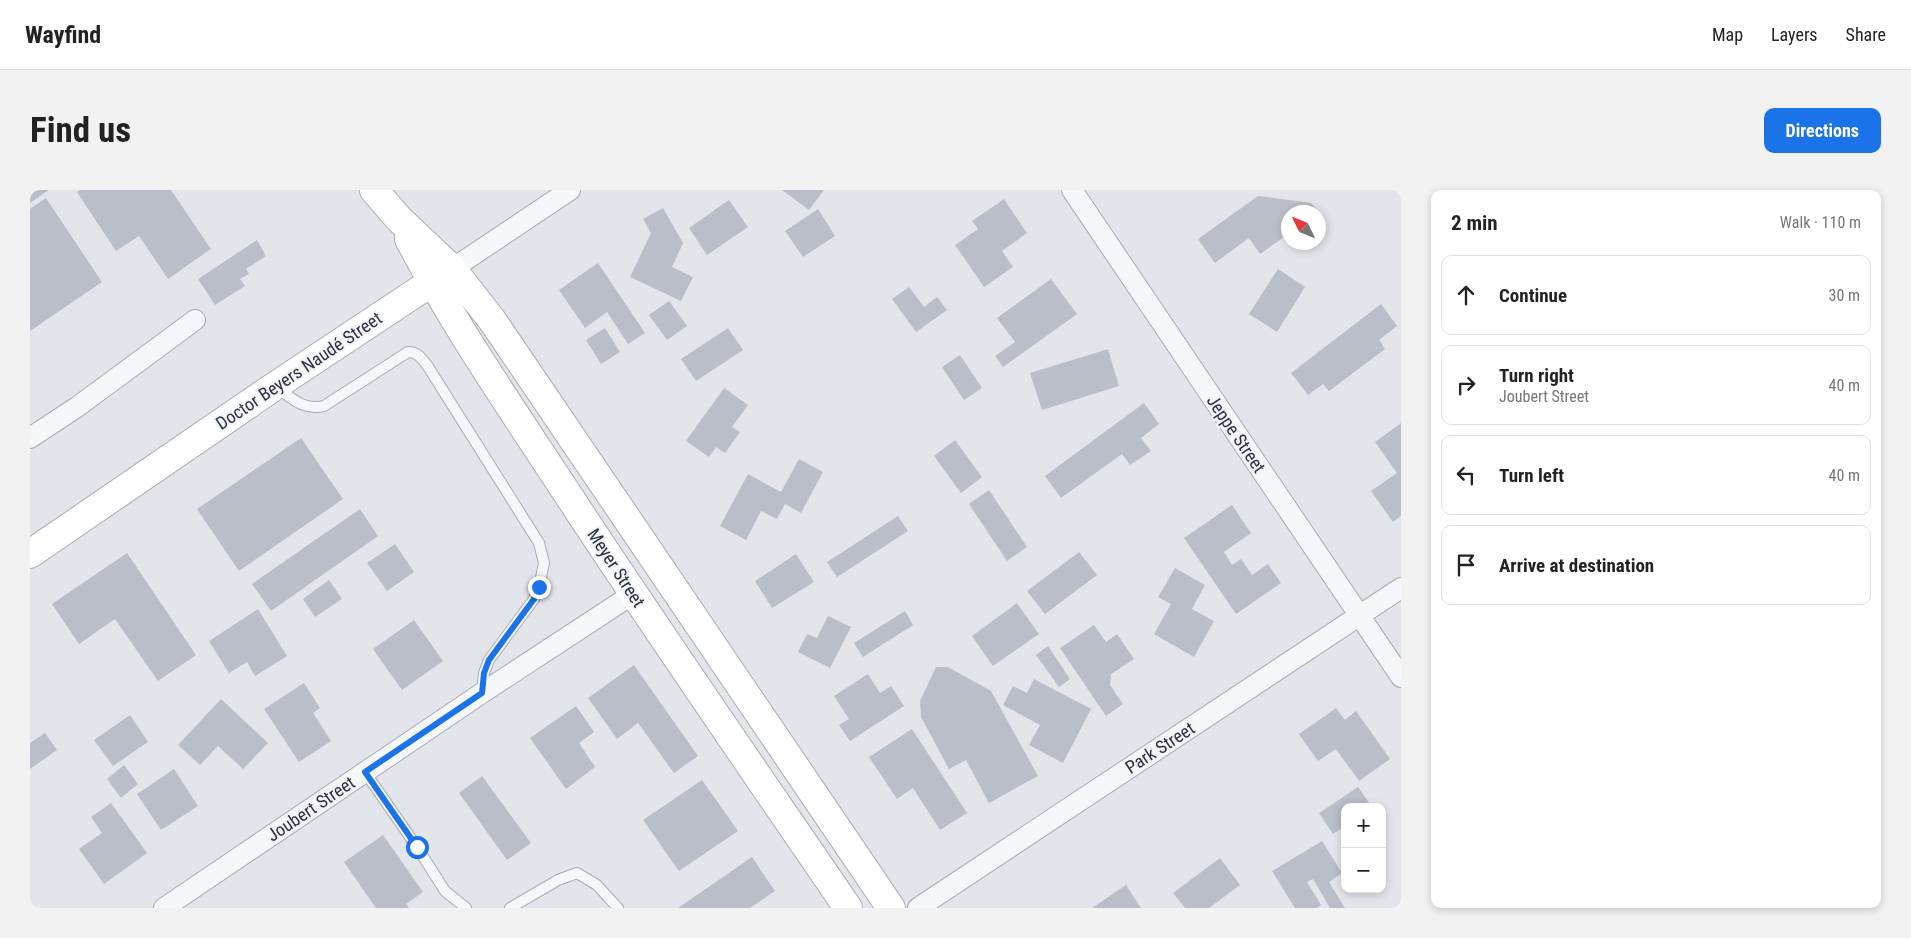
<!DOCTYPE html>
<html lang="en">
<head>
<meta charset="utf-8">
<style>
  :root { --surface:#fff; --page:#f2f2f2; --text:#222; --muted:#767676; --line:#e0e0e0; --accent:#1a73e8 }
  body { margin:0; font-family:"Roboto Condensed",sans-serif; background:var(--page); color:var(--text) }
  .controls { position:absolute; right:15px; bottom:15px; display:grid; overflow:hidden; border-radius:10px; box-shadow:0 2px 8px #0003 }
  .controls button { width:45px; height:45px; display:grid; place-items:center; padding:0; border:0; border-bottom:1px solid var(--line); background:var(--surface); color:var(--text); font:25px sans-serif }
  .compass { position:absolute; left:1251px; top:15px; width:45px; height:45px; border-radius:50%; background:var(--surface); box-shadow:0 2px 8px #0003; rotate:313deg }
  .stop { position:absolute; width:15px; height:15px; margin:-11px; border:4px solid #1a73e8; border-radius:50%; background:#fff }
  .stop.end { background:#1a73e8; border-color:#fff; box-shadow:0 1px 5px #0008 }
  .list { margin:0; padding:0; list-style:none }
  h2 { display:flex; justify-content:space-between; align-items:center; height:65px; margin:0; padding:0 20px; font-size:21px }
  h2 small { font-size:16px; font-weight:400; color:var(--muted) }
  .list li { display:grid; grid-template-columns:32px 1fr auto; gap:15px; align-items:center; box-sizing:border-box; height:80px; margin:0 10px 10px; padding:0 10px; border:1px solid var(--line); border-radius:10px }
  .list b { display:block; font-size:19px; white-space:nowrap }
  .list p { margin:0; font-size:16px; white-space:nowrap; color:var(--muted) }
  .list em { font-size:16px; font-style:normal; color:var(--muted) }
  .icon { flex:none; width:28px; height:28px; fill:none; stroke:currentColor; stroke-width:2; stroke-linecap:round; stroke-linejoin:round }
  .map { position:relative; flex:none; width:1371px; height:718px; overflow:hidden; border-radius:10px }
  header { display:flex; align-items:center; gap:30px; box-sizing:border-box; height:70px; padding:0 25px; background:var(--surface); border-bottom:1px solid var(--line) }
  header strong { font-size:24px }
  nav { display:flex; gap:28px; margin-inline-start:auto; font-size:18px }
  .intro { display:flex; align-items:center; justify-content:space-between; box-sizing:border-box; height:120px; padding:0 30px }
  h1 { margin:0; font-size:35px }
  .button { padding:12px 22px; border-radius:10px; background:var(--accent); color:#fff; font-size:18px; font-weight:700 }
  main { display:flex; gap:30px; padding:0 30px }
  aside { flex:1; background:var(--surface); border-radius:10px; box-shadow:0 2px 8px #0003 }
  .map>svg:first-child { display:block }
  .building { fill:#babec8 }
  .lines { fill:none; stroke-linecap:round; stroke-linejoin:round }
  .lane-casing { stroke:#a8abb5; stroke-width:12 }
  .street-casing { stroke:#a8abb5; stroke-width:22 }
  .secondary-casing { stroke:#a8abb5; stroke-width:30 }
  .lane { stroke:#f6f7f9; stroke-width:10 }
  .street { stroke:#f6f7f9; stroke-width:20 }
  .secondary { stroke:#fff; stroke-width:28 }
  .route { stroke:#1a73e8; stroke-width:6 }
  .labels { text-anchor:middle; stroke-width:4.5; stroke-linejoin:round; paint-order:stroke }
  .street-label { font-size:18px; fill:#2b3143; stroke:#f3f4f8 }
</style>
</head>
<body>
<header>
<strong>Wayfind</strong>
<nav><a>Map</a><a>Layers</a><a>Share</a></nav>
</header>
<div class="intro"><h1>Find us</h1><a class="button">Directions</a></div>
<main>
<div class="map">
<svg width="1371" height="718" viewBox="0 0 1371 718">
  <rect width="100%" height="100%" fill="#e3e5eb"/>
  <path class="building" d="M0 0H19L0 13Z
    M50 0H141L181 59 138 89 109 46 86 61 47 2Z
    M752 0H794L779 20Z
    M1228 6 1281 13 1288 22H1258V44L1230 64 1219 48 1185 73 1168 49Z
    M16 8 72 92 0 141V19Z
    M974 9 997 43 972 61 983 77 954 97 925 55 948 39 942 31Z
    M699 10 718 37 677 65 659 38Z
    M633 18 653 53 642 77 663 87 651 111 600 87 621 43 613 29Z
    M788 19 805 46 773 67 755 41Z
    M227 50 236 66 216 79 219 84 210 89 215 96 185 115 168 89Z
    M568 73 615 143 598 154 577 122 555 138 529 100Z
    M1248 79 1275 97 1247 142 1219 124Z
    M1021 89 1047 124 973 177 965 166 985 152 967 128Z
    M879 97 894 117 907 107 917 120 886 142 862 109Z
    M639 111 657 136 637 150 619 125Z
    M1351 114 1367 136 1349 150 1355 159 1299 201 1293 194 1278 205 1261 183Z
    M575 138 590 162 571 174 556 150Z
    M698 138 713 160 666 191 651 169Z
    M1078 159 1089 196 1012 220 1000 183Z
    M930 165 952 198 934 210 912 177Z
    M694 198 718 215 702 237 710 242 695 263 686 257 679 267 656 251Z
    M1114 213 1129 234 1111 248 1121 261 1100 275 1092 264 1031 308 1015 286Z
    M1371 233V326L1363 332 1341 301 1367 283 1345 252Z
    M271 248 313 309 209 381 167 319Z
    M925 250 952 287 931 303 904 266Z
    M769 269 793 282 771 323 755 314 747 329 731 321 716 350 690 336 718 284 751 302Z
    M959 300 997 357 977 371 939 314Z
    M1202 315 1221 343 1194 362 1202 375 1211 369 1222 385 1238 374 1251 393 1206 424 1154 348Z
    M330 319 348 346 241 421 222 394Z
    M868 326 878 341 807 387 797 372Z
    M365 354 384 382 357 401 337 373Z
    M1049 362 1067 385 1015 424 997 401Z
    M97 363 166 465 128 491 85 429 49 454 22 414Z
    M766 364 784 392 742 418 725 391Z
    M1145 378 1175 395 1162 419 1184 431 1164 467 1124 444 1141 414 1128 407Z
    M299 390 312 409 285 427 273 409Z
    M987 413 1009 444 963 476 942 446Z
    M228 419 257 466 225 486 217 472 199 483 179 451Z
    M875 421 883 435 833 467 824 453Z
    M798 426 821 437 800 478 768 462 777 444 787 448Z
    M384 430 413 471 372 500 343 459Z
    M1064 435 1076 452 1087 444 1104 469 1081 484 1080 495 1093 514 1076 526 1030 458Z
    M1018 456 1040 489 1029 497 1006 465Z
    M604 475 668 566 644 583 608 533 587 549 558 508Z
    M906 477H918L961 501 1008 586 959 613 936 570 919 579 891 527 890 511Z
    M838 484 850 503 861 496 874 516 820 551 809 535 819 529 804 506Z
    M1004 489 1061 519 1033 573 999 555 1010 535 973 515 983 496 997 503Z
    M274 493 290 518 283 523 301 551 269 572 234 519Z
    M191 509 238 553 213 579 188 556 170 575 148 555Z
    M546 516 564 542 549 553 565 577 536 599 500 548Z
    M1306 518 1315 530 1326 521 1360 569 1329 591 1306 559 1288 571 1269 544Z
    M100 525 118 552 83 576 64 550Z
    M882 539 937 623 910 640 883 598 867 609 839 567Z
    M15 543 27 560 0 579V553Z
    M94 575 108 594 91 608 77 589Z
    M144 579 168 616 131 640 107 604Z
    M452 586 501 653 477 670 429 603Z
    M672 590 708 641 649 681 613 630Z
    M1328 597 1342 617H1315V636L1303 644 1289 623Z
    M81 613 117 663 74 694 49 659 72 643 61 627Z
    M353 645 393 702 376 714 379 718H346L314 672Z
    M1292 651 1312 683 1299 692 1315 718H1300L1283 689 1277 692 1291 715 1287 718H1265L1242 681Z
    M722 667 745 701 720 718H648Z
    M1190 668 1210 695 1179 718H1155L1143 703Z
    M1096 695 1111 718H1062Z"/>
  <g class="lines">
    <g class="lane-casing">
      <path id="lane" d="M246 197C262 208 273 221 294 216L378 162C388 162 391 168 397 175L509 353 514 373 509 397 504 409 459 470 454 483 452 503
        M335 582 387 657 415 701 436 718
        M480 718 528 690 547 683 567 695 588 718"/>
    </g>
    <g class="street-casing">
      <path id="street" d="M1042 0 1371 487
        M422 79 540 0
        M0 248 47 217 165 130
        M134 718 452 503 603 404
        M888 718 1371 398"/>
    </g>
    <g class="secondary-casing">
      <path id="secondary" d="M344 0 369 29 422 79 462 130 861 718
        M379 49C423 133 477 212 529 291 623 435 721 576 818 718
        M0 364 245 196 417 82"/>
    </g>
    <use href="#lane" class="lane"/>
    <use href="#street" class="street"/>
    <use href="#secondary" class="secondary"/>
  </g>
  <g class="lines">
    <path class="route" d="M387 657 335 582 452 503 454 483 459 470 504 409 509 397"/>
  </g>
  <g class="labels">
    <g class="street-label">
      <text transform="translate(269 181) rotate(-34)" y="6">Doctor Beyers Naudé Street</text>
      <text transform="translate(1206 244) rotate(56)" y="6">Jeppe Street</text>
      <text transform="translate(586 378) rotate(57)" y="6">Meyer Street</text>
      <text transform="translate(1130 558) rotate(-33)" y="6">Park Street</text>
      <text transform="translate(281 619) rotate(-34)" y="6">Joubert Street</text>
    </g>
  </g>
</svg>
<div class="controls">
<button>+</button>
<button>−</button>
</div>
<svg class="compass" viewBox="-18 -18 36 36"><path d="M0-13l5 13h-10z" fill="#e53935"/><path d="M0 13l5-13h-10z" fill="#767676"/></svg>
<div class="stop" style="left:387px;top:657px"></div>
<div class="stop end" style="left:509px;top:397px"></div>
</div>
<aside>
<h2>2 min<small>Walk · 110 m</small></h2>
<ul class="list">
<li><svg class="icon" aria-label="ahead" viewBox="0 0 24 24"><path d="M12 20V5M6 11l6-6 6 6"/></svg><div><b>Continue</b></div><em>30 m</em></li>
<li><svg class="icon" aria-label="right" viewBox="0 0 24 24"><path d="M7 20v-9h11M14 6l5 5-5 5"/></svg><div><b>Turn right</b><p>Joubert Street</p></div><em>40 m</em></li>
<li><svg class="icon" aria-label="left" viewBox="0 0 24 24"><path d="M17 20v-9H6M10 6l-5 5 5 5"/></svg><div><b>Turn left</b></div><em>40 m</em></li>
<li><svg class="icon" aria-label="arrive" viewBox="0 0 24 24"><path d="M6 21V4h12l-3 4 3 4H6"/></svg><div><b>Arrive at destination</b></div></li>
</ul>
</aside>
</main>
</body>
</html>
